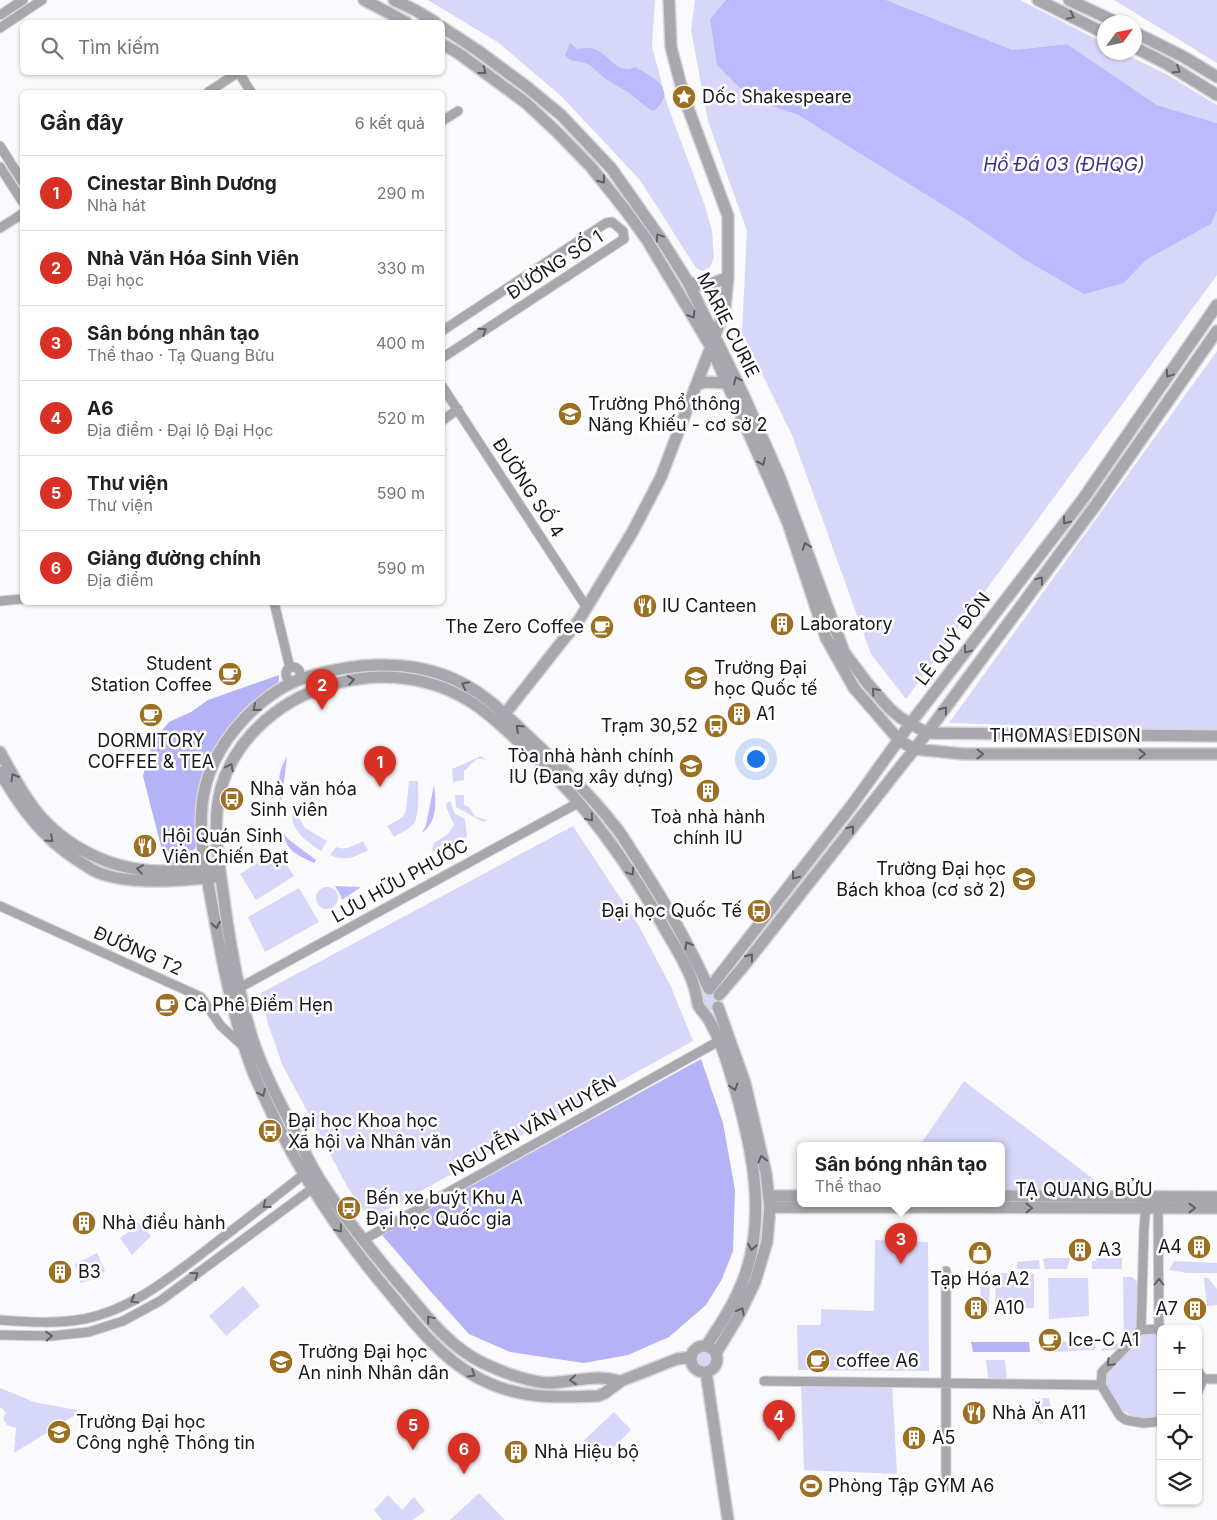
<!DOCTYPE html>
<html lang="vi">
<head>
<meta charset="utf-8">
<style>
  :root { --surface:#fff; --page:#f2f2f2; --text:#202124; --muted:#757577; --line:#e0e0e0; --accent:#d93025 }
  body { margin:0; font-family:Inter,sans-serif; background:var(--page); color:var(--text) }
  .controls { position:absolute; right:15px; bottom:15px; display:grid; overflow:hidden; border-radius:8px; box-shadow:0 1px 4px #0004 }
  .controls button { width:45px; height:45px; display:grid; place-items:center; padding:0; border:0; border-bottom:1px solid var(--line); background:var(--surface); color:var(--text); font:25px sans-serif }
  .compass { position:absolute; left:1097px; top:15px; width:45px; height:45px; border-radius:50%; background:var(--surface); box-shadow:0 1px 4px #0004; rotate:57deg }
  .you { position:absolute; left:755px; top:758px; width:18px; height:18px; margin:-12px; border:4px solid #fff; border-radius:50%; background:#1a73e8; box-shadow:0 0 0 8px #1a73e833 }
  .badge { display:grid; place-items:center; width:32px; height:32px; border-radius:50%; background:var(--accent); color:#fff; font-size:16px; font-weight:700 }
  .pin { position:absolute; translate:-50% -41px; filter:drop-shadow(0 1px 2px #0008) }
  .pin::after { content:''; position:absolute; top:26px; width:18px; height:15px; background:inherit; clip-path:polygon(0 0,100% 0,50% 100%) }
  .popup { position:absolute; left:797px; top:1142px; width:208px; height:65px; box-sizing:border-box; display:grid; place-content:center; border-radius:8px; background:var(--surface); filter:drop-shadow(0 1px 4px #0005); font-size:16px; white-space:nowrap; color:var(--muted) }
  .popup b { font-size:19px; color:var(--text) }
  .popup::after { content:''; position:absolute; left:50%; top:100%; margin-left:-10px; border:10px solid transparent; border-top-color:var(--surface) }
  .list { margin:0; padding:0; list-style:none }
  h2 { display:flex; justify-content:space-between; align-items:center; height:65px; margin:0; padding:0 20px; font-size:21px }
  h2 small { font-size:16px; font-weight:400; color:var(--muted) }
  .list li { display:grid; grid-template-columns:32px 1fr auto; gap:15px; align-items:center; box-sizing:border-box; height:75px; padding:0 20px; border-top:1px solid var(--line) }
  .list b { display:block; font-size:19px; white-space:nowrap }
  .list p { margin:0; font-size:16px; white-space:nowrap; color:var(--muted) }
  .list em { font-size:16px; font-style:normal; color:var(--muted) }
  .icon { flex:none; width:28px; height:28px; fill:none; stroke:currentColor; stroke-width:2; stroke-linecap:round; stroke-linejoin:round }
  .map { position:relative; flex:none; width:1217px; height:1520px; overflow:hidden }
  .search { position:absolute; background:var(--surface); box-shadow:0 1px 4px #0004; left:20px; top:20px; width:425px; height:55px; display:flex; align-items:center; gap:12px; box-sizing:border-box; padding:0 18px; border-radius:8px; color:var(--muted); font-size:19px }
  .panel { position:absolute; background:var(--surface); box-shadow:0 1px 4px #0004; left:20px; top:90px; width:425px; height:515px; border-radius:8px }
  .map>svg:first-child { display:block }
  .green { fill:#d7d7f9 }
  .forest { fill:#b5b2f5 }
  .water { fill:#bcb9fc }
  .lines { fill:none; stroke-linecap:round; stroke-linejoin:round }
  .minor-casing { stroke:#d6d6d9; stroke-width:11 }
  .tertiary-casing { stroke:#d6d6d9; stroke-width:14 }
  .minor { stroke:#a7a7ad; stroke-width:9 }
  .tertiary { stroke:#a7a7ad; stroke-width:11 }
  .oneway { stroke:#5f5f64 }
  .labels { text-anchor:middle; stroke-width:5; stroke-linejoin:round; paint-order:stroke }
  .poi-label { font-size:18px; fill:#17171c; stroke:#fff; text-anchor:start }
  .street-label { font-size:18px; fill:#17171c; stroke:#fff }
  .water-label { font-size:19px; font-style:italic; fill:#43318e; stroke:#fff }
</style>
</head>
<body>
<div class="map">
<svg width="1217" height="1520" viewBox="0 0 1217 1520">
  <rect width="100%" height="100%" fill="#fafafd"/>
  <path class="green" d="M428 0H655L652 46 667 104 704 203 712 231 714 258 710 267 702 271 696 268 640 180 561 96 499 43Z
    M695 0H726L710 20 751 99 798 115 965 219 1022 258 1124 283 1146 260 1211 224 1217 211V275L906 699 871 654 792 435 742 333 747 231 708 121 691 30Z
    M886 0H1020L1104 43V52L1123 53 1166 74 1217 105V123L1157 105 1067 44 1013 50Z
    M1114 0H1217V63Z
    M1217 351V732L949 723Z
    M481 756 488 761 483 759H477L464 771V780L453 782 452 769Z
    M409 781H418C418 794 420 812 414 823 410 829 400 833 394 837L387 826 403 817 406 810Z
    M455 795H464V805L468 806 476 817 487 820 483 822 456 807Z
    M450 801 455 814 465 819 467 836 460 842 441 845 436 853 432 850 434 843 448 834 454 825 447 809 446 804Z
    M292 814H297L305 828 327 841 321 851C306 840 293 834 292 814Z
    M573 826 639 926 671 987 693 1041 370 1219 348 1188 282 1064 268 1024 261 993Z
    M363 841 368 850C355 857 345 862 330 855L336 847C346 851 353 846 363 841Z
    M277 850 294 876 256 900 240 874Z
    M316 898a11 11 0 1 1 22 0a11 11 0 1 1-22 0Z
    M299 888 319 922 265 952 248 917Z
    M707 991 713 992C720 997 720 1006 712 1010H705L700 996Z
    M964 1081 1104 1187 1113 1198 1007 1197 1001 1163V1145H920Z
    M138 1222 151 1236 132 1255 120 1238 130 1231Z
    M875 1240 928 1242 929 1371 798 1370 797 1325H819L821 1323V1309L874 1311Z
    M97 1253 105 1271 91 1280 80 1283 75 1264Z
    M1048 1258H1070L1067 1269H1045L1043 1259Z
    M1096 1258H1122V1269H1092V1261H1096Z
    M1039 1260 1040 1269H1017V1262Z
    M1174 1261 1217 1263V1273H1187L1169 1270Z
    M966 1273 990 1274 989 1313 981 1311 980 1280H967Z
    M996 1273 1034 1274V1308L995 1310Z
    M1123 1277H1132L1138 1282V1334L1121 1349 1101 1351 1103 1348 1112 1347 1124 1339Z
    M1048 1278H1088L1089 1316 1049 1319Z
    M1204 1278H1208L1217 1289V1305L1207 1306Z
    M243 1286 260 1306 226 1336 209 1316Z
    M1156 1332 1161 1334V1416C1153 1418 1145 1420 1138 1418 1122 1414 1100 1392 1106 1374 1109 1367 1137 1339 1145 1335 1147 1333 1153 1333 1156 1332Z
    M1096 1341 1095 1350 1050 1352 1051 1342Z
    M694 1359a10 10 0 1 1 20 0a10 10 0 1 1-20 0Z
    M986 1360H1005L1007 1380 988 1378Z
    M801 1382H892L897 1474 804 1470Z
    M0 1388 34 1402 82 1411 14 1453 16 1428 7 1425 3 1418 6 1413 3 1409 0 1408Z
    M1049 1398 1052 1415 1041 1424 1033 1418 1032 1399Z
    M614 1412 631 1430 597 1464 579 1445Z
    M479 1493 505 1520H450Z
    M388 1495 402 1510 414 1497 425 1511 413 1520H382L374 1510Z"/>
  <path class="forest" d="M279 675 278 689 222 751 207 789 198 845 183 861 166 866 143 776 153 741 169 722 191 712 208 700Z
    M701 1059 723 1123 735 1190 733 1251 722 1279 706 1305 669 1337 628 1355 584 1363 510 1352 469 1334 432 1293 382 1235Z
    M971 1342H1029L1030 1352H973Z"/>
  <path class="water" d="M726 0H886L1013 50 1067 44 1157 105 1217 123V211L1211 224 1146 260 1124 283 1084 294 1022 258 965 219 798 115 751 99 717 65 710 19Z
    M570 43 577 49C583 48 592 47 597 50 611 57 618 75 635 67 655 78 678 90 654 111L649 109 628 92 607 80 591 66 586 63 570 60 565 55Z
    M287 757 281 805C279 786 276 774 287 757Z
    M434 785C436 802 438 821 422 833L426 825Z
    M284 834 288 839 316 860 314 863C300 856 286 852 284 834Z
    M335 886 361 887 342 900 341 896Z"/>
  <g class="lines">
    <g class="minor-casing">
      <path id="minor" d="M0 15 23 0
        M0 28 42 0
        M239 73 251 92
        M208 92 239 72
        M442 121 458 111
        M0 146 22 181
        M0 167 22 201
        M0 228 22 214
        M442 331 606 223 612 222 623 231 624 239 442 358
        M442 386 587 608
        M442 421 458 409
        M0 601 22 599
        M274 602 290 668
        M286 674a7 7 0 1 1 14 0a7 7 0 1 1-14 0Z
        M0 906 201 997 221 1026 244 1047
        M239 988 578 803
        M1158 1203 1159 1331
        M363 1240 719 1041
        M0 1320C28 1322 56 1324 84 1319 131 1310 171 1277 209 1248 242 1223 275 1197 308 1171
        M1141 1330 1144 1229 1146 1202
        M1161 1332 1156 1329 1141 1330 1137 1333 1129 1344 1102 1372 1101 1385 1120 1416 1126 1420 1143 1423 1154 1422 1161 1420
        M0 1335 51 1336 89 1332 123 1321 160 1301 317 1185
        M1198 1371 1203 1379 1198 1392
        M1203 1379H1217
        M764 1381 1101 1385
        M946 1487V1271"/>
    </g>
    <g class="tertiary-casing">
      <path id="tertiary" d="M364 0 406 22
        M394 0 415 10 435 22
        M1038 0 1104 33
        M1069 0 1116 22
        M442 27 477 50 527 87 561 115 611 168 661 239 688 282 744 396 780 478 844 652 868 684 890 709 901 718 927 733 1217 736
        M1134 32 1184 57 1217 77
        M442 44 458 53 526 103 558 133 591 167 626 211 647 240 711 347 788 523 826 638 854 688 899 740 914 749 964 754H1217
        M1134 47 1167 64 1217 95
        M688 282C705 288 712 284 728 277
        M696 385 705 382 726 383
        M500 720 579 620 633 531 661 477 715 336 725 308 728 277V216L684 97 671 47 669 0
        M0 752C11 772 22 793 36 811 66 848 112 870 159 871 177 872 195 868 213 866
        M0 772C20 807 43 838 77 860 84 864 90 869 97 872 127 885 181 881 214 877
        M709 989 852 805 910 724 1083 499 1217 305
        M719 995 743 967 927 733 1095 506 1217 331
        M770 1196H801
        M1001 1196 1217 1197
        M770 1207 1217 1208
        M691 1359a13 13 0 1 1 26 0a13 13 0 1 1-26 0Z
        M716 1353 738 1317 755 1282 767 1242 770 1207 766 1173 745 1083 718 1007
        M691 1357 677 1359 621 1381 605 1393 598 1396C552 1398 514 1399 473 1375 440 1356 415 1324 392 1296 341 1236 301 1177 268 1105 262 1092 255 1078 250 1064 233 1016 223 965 214 916 207 875 195 829 205 788 216 740 262 690 310 676 352 664 402 659 444 675 481 689 502 711 529 737 559 765 589 793 614 825 622 834 628 846 635 856 663 899 688 942 709 989
        M706 1372 728 1520
        M621 1381C614 1380 607 1378 599 1378 582 1378 564 1383 547 1383 526 1381 502 1372 483 1363 449 1347 426 1315 402 1287 373 1253 344 1218 320 1180 308 1161 299 1140 289 1120 274 1092 259 1062 250 1031 237 985 229 939 223 892 218 858 212 822 221 788 237 734 285 696 338 683 384 671 434 677 474 704 497 719 516 740 536 758 589 807 631 868 666 931 680 955 695 978 698 1005 702 1012 708 1016 711 1024 723 1045 729 1069 736 1092 752 1149 765 1211 747 1269 738 1298 723 1321 706 1346"/>
    </g>
    <use href="#minor" class="minor"/>
    <use href="#tertiary" class="tertiary"/>
  </g>
  <defs><path id="oneway-chevron" d="M-2-3.5L2.5 0L-2 3.5" fill="none" stroke-width="1.6" stroke-linecap="round" stroke-linejoin="round" transform="scale(1.25)"/></defs>
  <g class="oneway">
    <use href="#oneway-chevron" transform="translate(1071 16) rotate(26)"/>
    <use href="#oneway-chevron" transform="translate(1177 70) rotate(32)"/>
    <use href="#oneway-chevron" transform="translate(483 71) rotate(37)"/>
    <use href="#oneway-chevron" transform="translate(602 180) rotate(52)"/>
    <use href="#oneway-chevron" transform="translate(659 237) rotate(-124)"/>
    <use href="#oneway-chevron" transform="translate(692 315) rotate(59)"/>
    <use href="#oneway-chevron" transform="translate(483 331) rotate(-33)"/>
    <use href="#oneway-chevron" transform="translate(1169 374) rotate(124)"/>
    <use href="#oneway-chevron" transform="translate(737 380) rotate(-116)"/>
    <use href="#oneway-chevron" transform="translate(762 462) rotate(66)"/>
    <use href="#oneway-chevron" transform="translate(1066 521) rotate(127)"/>
    <use href="#oneway-chevron" transform="translate(806 546) rotate(-110)"/>
    <use href="#oneway-chevron" transform="translate(1040 580) rotate(-53)"/>
    <use href="#oneway-chevron" transform="translate(967 650) rotate(127)"/>
    <use href="#oneway-chevron" transform="translate(351 680) rotate(-9)"/>
    <use href="#oneway-chevron" transform="translate(465 685) rotate(-153)"/>
    <use href="#oneway-chevron" transform="translate(875 691) rotate(-132)"/>
    <use href="#oneway-chevron" transform="translate(256 708) rotate(140)"/>
    <use href="#oneway-chevron" transform="translate(944 710) rotate(-53)"/>
    <use href="#oneway-chevron" transform="translate(519 728) rotate(-137)"/>
    <use href="#oneway-chevron" transform="translate(980 754)"/>
    <use href="#oneway-chevron" transform="translate(1142 754)"/>
    <use href="#oneway-chevron" transform="translate(230 767) rotate(-64)"/>
    <use href="#oneway-chevron" transform="translate(14 777) rotate(-120)"/>
    <use href="#oneway-chevron" transform="translate(590 818) rotate(51)"/>
    <use href="#oneway-chevron" transform="translate(851 829) rotate(-52)"/>
    <use href="#oneway-chevron" transform="translate(50 839) rotate(42)"/>
    <use href="#oneway-chevron" transform="translate(140 869) rotate(-172)"/>
    <use href="#oneway-chevron" transform="translate(631 872) rotate(56)"/>
    <use href="#oneway-chevron" transform="translate(795 876) rotate(128)"/>
    <use href="#oneway-chevron" transform="translate(216 925) rotate(80)"/>
    <use href="#oneway-chevron" transform="translate(688 945) rotate(-118)"/>
    <use href="#oneway-chevron" transform="translate(750 957) rotate(-52)"/>
    <use href="#oneway-chevron" transform="translate(734 1087) rotate(74)"/>
    <use href="#oneway-chevron" transform="translate(262 1093) rotate(65)"/>
    <use href="#oneway-chevron" transform="translate(762 1159) rotate(-104)"/>
    <use href="#oneway-chevron" transform="translate(266 1205) rotate(142)"/>
    <use href="#oneway-chevron" transform="translate(1029 1208)"/>
    <use href="#oneway-chevron" transform="translate(1192 1208)"/>
    <use href="#oneway-chevron" transform="translate(339 1229) rotate(52)"/>
    <use href="#oneway-chevron" transform="translate(752 1247) rotate(100)"/>
    <use href="#oneway-chevron" transform="translate(195 1275) rotate(-36)"/>
    <use href="#oneway-chevron" transform="translate(1159 1282) rotate(-90)"/>
    <use href="#oneway-chevron" transform="translate(134 1300) rotate(151)"/>
    <use href="#oneway-chevron" transform="translate(741 1311) rotate(-62)"/>
    <use href="#oneway-chevron" transform="translate(430 1319) rotate(-130)"/>
    <use href="#oneway-chevron" transform="translate(49 1336) rotate(-4)"/>
    <use href="#oneway-chevron" transform="translate(1110 1363) rotate(134)"/>
    <use href="#oneway-chevron" transform="translate(472 1374) rotate(31)"/>
    <use href="#oneway-chevron" transform="translate(573 1380) rotate(175)"/>
  </g>
  <defs>
    <g id="sight-disc" transform="scale(1.25)"><circle r="9.5" fill="#9d6f20" stroke="#fff"/><path d="M0-6L1.8-2.2L6-1.7L2.9 1.2L3.7 5.4L0 3.3L-3.7 5.4L-2.9 1.2L-6-1.7L-1.8-2.2Z" fill="#fff"/></g>
    <g id="school-disc" transform="scale(1.25)"><circle r="9.5" fill="#9d6f20" stroke="#fff"/><path d="M0-5L7-2L0 1L-7-2ZM-4 1L0 2.5L4 1V4Q0 6-4 4Z" fill="#fff"/></g>
    <g id="restaurant-disc" transform="scale(1.25)"><circle r="9.5" fill="#9d6f20" stroke="#fff"/><path d="M-5-6h1v4h1v-4h1v4h1v-4h1v5L-1.5 .5V6h-2V.5L-5-1ZM5-6V6H3V1.5H1.5Q1.5-4 5-6Z" fill="#fff"/></g>
    <g id="building-disc" transform="scale(1.25)"><circle r="9.5" fill="#9d6f20" stroke="#fff"/><path d="M-4-6H4V6H1V3H-1V6H-4ZM-2.5-4.3h1.7v1.8h-1.7ZM.8-4.3h1.7v1.8H.8ZM-2.5-1h1.7V.8h-1.7ZM.8-1h1.7V.8H.8Z" fill="#fff"/></g>
    <g id="cafe-disc" transform="scale(1.25)"><circle r="9.5" fill="#9d6f20" stroke="#fff"/><path d="M-5.5-4.5H6V0H3Q3 3.5 0 3.5H-2.5Q-5.5 3.5-5.5 0ZM3-3.2v2h1.7v-2ZM-6 4.5H4V6H-6Z" fill="#fff"/></g>
    <g id="university-disc" transform="scale(1.25)"><circle r="9.5" fill="#9d6f20" stroke="#fff"/><path d="M0-5L7-2L0 1L-7-2ZM-4 1L0 2.5L4 1V4Q0 6-4 4Z" fill="#fff"/></g>
    <g id="bus-disc" transform="scale(1.25)"><circle r="9.5" fill="#9d6f20" stroke="#fff"/><path d="M-5-6H5V4H4V6H2V4H-2V6H-4V4H-5ZM-3.5-4V0h7V-4ZM-3.5 1.2v1.5H-2V1.2ZM2 1.2v1.5H3.5V1.2Z" fill="#fff"/></g>
    <g id="shop-disc" transform="scale(1.25)"><circle r="9.5" fill="#9d6f20" stroke="#fff"/><path d="M-5-2.5h2.3a2.7 3.5 0 0 1 5.4 0H5L5.5 6h-11ZM-1.5-2.5h3a1.5 2.3 0 0 0-3 0Z" fill="#fff"/></g>
    <g id="stadium-disc" transform="scale(1.25)"><circle r="9.5" fill="#9d6f20" stroke="#fff"/><path d="M0-5a6.5 5 0 1 0 0 10a6.5 5 0 1 0 0-10ZM-3.5-1.8h7v3.6h-7Z" fill="#fff"/></g>
  </defs>
  <g fill-rule="evenodd">
    <use href="#sight-disc" x="684" y="97"/>
    <use href="#school-disc" x="570" y="414"/>
    <use href="#restaurant-disc" x="645" y="606"/>
    <use href="#building-disc" x="782" y="624"/>
    <use href="#cafe-disc" x="602" y="627"/>
    <use href="#cafe-disc" x="230" y="674"/>
    <use href="#university-disc" x="696" y="678"/>
    <use href="#building-disc" x="739" y="714"/>
    <use href="#cafe-disc" x="151" y="715"/>
    <use href="#bus-disc" x="716" y="726"/>
    <use href="#university-disc" x="691" y="766"/>
    <use href="#building-disc" x="708" y="791"/>
    <use href="#bus-disc" x="232" y="799"/>
    <use href="#restaurant-disc" x="145" y="846"/>
    <use href="#university-disc" x="1024" y="879"/>
    <use href="#bus-disc" x="759" y="911"/>
    <use href="#cafe-disc" x="167" y="1005"/>
    <use href="#bus-disc" x="270" y="1131"/>
    <use href="#bus-disc" x="349" y="1208"/>
    <use href="#building-disc" x="84" y="1223"/>
    <use href="#building-disc" x="1199" y="1247"/>
    <use href="#building-disc" x="1080" y="1250"/>
    <use href="#shop-disc" x="980" y="1253"/>
    <use href="#building-disc" x="60" y="1272"/>
    <use href="#building-disc" x="976" y="1308"/>
    <use href="#building-disc" x="1195" y="1309"/>
    <use href="#cafe-disc" x="1050" y="1340"/>
    <use href="#cafe-disc" x="818" y="1361"/>
    <use href="#university-disc" x="281" y="1362"/>
    <use href="#restaurant-disc" x="974" y="1413"/>
    <use href="#university-disc" x="59" y="1432"/>
    <use href="#building-disc" x="914" y="1438"/>
    <use href="#building-disc" x="516" y="1452"/>
    <use href="#stadium-disc" x="811" y="1486"/>
  </g>
  <g class="labels">
    <g class="poi-label">
      <text x="702" y="103">Dốc Shakespeare</text>
      <text x="588" y="410">Trường Phổ thông<tspan x="588" dy="21">Năng Khiếu - cơ sở 2</tspan></text>
      <text x="662" y="612">IU Canteen</text>
      <text x="800" y="630">Laboratory</text>
      <text x="584" y="633" text-anchor="end">The Zero Coffee</text>
      <text x="212" y="670" text-anchor="end">Student<tspan x="212" dy="21">Station Coffee</tspan></text>
      <text x="714" y="674">Trường Đại<tspan x="714" dy="21">học Quốc tế</tspan></text>
      <text x="756" y="720">A1</text>
      <text x="698" y="732" text-anchor="end">Trạm 30,52</text>
      <text x="151" y="747" text-anchor="middle">DORMITORY<tspan x="151" dy="21">COFFEE &amp; TEA</tspan></text>
      <text x="674" y="762" text-anchor="end">Tòa nhà hành chính<tspan x="674" dy="21">IU (Đang xây dựng)</tspan></text>
      <text x="250" y="795">Nhà văn hóa<tspan x="250" dy="21">Sinh viên</tspan></text>
      <text x="708" y="823" text-anchor="middle">Toà nhà hành<tspan x="708" dy="21">chính IU</tspan></text>
      <text x="162" y="842">Hội Quán Sinh<tspan x="162" dy="21">Viên Chiến Đạt</tspan></text>
      <text x="1006" y="875" text-anchor="end">Trường Đại học<tspan x="1006" dy="21">Bách khoa (cơ sở 2)</tspan></text>
      <text x="742" y="917" text-anchor="end">Đại học Quốc Tế</text>
      <text x="184" y="1011">Cà Phê Điểm Hẹn</text>
      <text x="288" y="1127">Đại học Khoa học<tspan x="288" dy="21">Xã hội và Nhân văn</tspan></text>
      <text x="366" y="1204">Bến xe buýt Khu A<tspan x="366" dy="21">Đại học Quốc gia</tspan></text>
      <text x="102" y="1229">Nhà điều hành</text>
      <text x="1182" y="1253" text-anchor="end">A4</text>
      <text x="1098" y="1256">A3</text>
      <text x="78" y="1278">B3</text>
      <text x="980" y="1285" text-anchor="middle">Tạp Hóa A2</text>
      <text x="994" y="1314">A10</text>
      <text x="1178" y="1315" text-anchor="end">A7</text>
      <text x="1068" y="1346">Ice-C A1</text>
      <text x="298" y="1358">Trường Đại học<tspan x="298" dy="21">An ninh Nhân dân</tspan></text>
      <text x="836" y="1367">coffee A6</text>
      <text x="992" y="1419">Nhà Ăn A11</text>
      <text x="76" y="1428">Trường Đại học<tspan x="76" dy="21">Công nghệ Thông tin</tspan></text>
      <text x="932" y="1444">A5</text>
      <text x="534" y="1458">Nhà Hiệu bộ</text>
      <text x="828" y="1492">Phòng Tập GYM A6</text>
    </g>
    <g class="street-label">
      <text transform="translate(555 265) rotate(-33)" y="6">ĐƯỜNG SỐ 1</text>
      <text transform="translate(728 325) rotate(63)" y="6">MARIE CURIE</text>
      <text transform="translate(528 488) rotate(57)" y="6">ĐƯỜNG SỐ 4</text>
      <text transform="translate(953 639) rotate(-53)" y="6">LÊ QUÝ ĐÔN</text>
      <text x="1065" y="742">THOMAS EDISON</text>
      <text transform="translate(400 881) rotate(-29)" y="6">LƯU HỮU PHƯỚC</text>
      <text transform="translate(138 951) rotate(24)" y="6">ĐƯỜNG T2</text>
      <text transform="translate(533 1126) rotate(-29)" y="6">NGUYỄN VĂN HUYÊN</text>
      <text x="1084" y="1196">TẠ QUANG BỬU</text>
    </g>
    <g class="water-label">
      <text x="1064" y="171">Hồ Đá 03 (ĐHQG)</text>
    </g>
  </g>
</svg>
<div class="controls">
<button>+</button>
<button>−</button>
<button><svg class="icon" aria-label="locate" viewBox="0 0 24 24"><circle cx="12" cy="12" r="6"/><path d="M12 2v4M12 18v4M2 12h4M18 12h4"/></svg></button>
<button><svg class="icon" aria-label="layers" viewBox="0 0 24 24"><path d="M12 4l9 5-9 5-9-5zM3 14l9 5 9-5"/></svg></button>
</div>
<svg class="compass" viewBox="-18 -18 36 36"><path d="M0-13l5 13h-10z" fill="#e53935"/><path d="M0 13l5-13h-10z" fill="#757577"/></svg>
<div class="you"></div>
<div class="pin badge" style="left:380px;top:787px">1</div>
<div class="pin badge" style="left:322px;top:710px">2</div>
<div class="pin badge" style="left:901px;top:1264px">3</div>
<div class="popup"><b>Sân bóng nhân tạo</b>Thể thao</div>
<div class="pin badge" style="left:779px;top:1441px">4</div>
<div class="pin badge" style="left:413px;top:1450px">5</div>
<div class="pin badge" style="left:464px;top:1474px">6</div>
<div class="search"><svg class="icon" aria-label="search" viewBox="0 0 24 24"><circle cx="10" cy="10" r="6"/><path d="M15 15l6 6"/></svg>Tìm kiếm</div>
<section class="panel">
<h2>Gần đây<small>6 kết quả</small></h2>
<ul class="list">
<li><span class="badge">1</span><div><b>Cinestar Bình Dương</b><p>Nhà hát</p></div><em>290 m</em></li>
<li><span class="badge">2</span><div><b>Nhà Văn Hóa Sinh Viên</b><p>Đại học</p></div><em>330 m</em></li>
<li><span class="badge">3</span><div><b>Sân bóng nhân tạo</b><p>Thể thao · Tạ Quang Bửu</p></div><em>400 m</em></li>
<li><span class="badge">4</span><div><b>A6</b><p>Địa điểm · Đại lộ Đại Học</p></div><em>520 m</em></li>
<li><span class="badge">5</span><div><b>Thư viện</b><p>Thư viện</p></div><em>590 m</em></li>
<li><span class="badge">6</span><div><b>Giảng đường chính</b><p>Địa điểm</p></div><em>590 m</em></li>
</ul>
</section>
</div>
</body>
</html>
